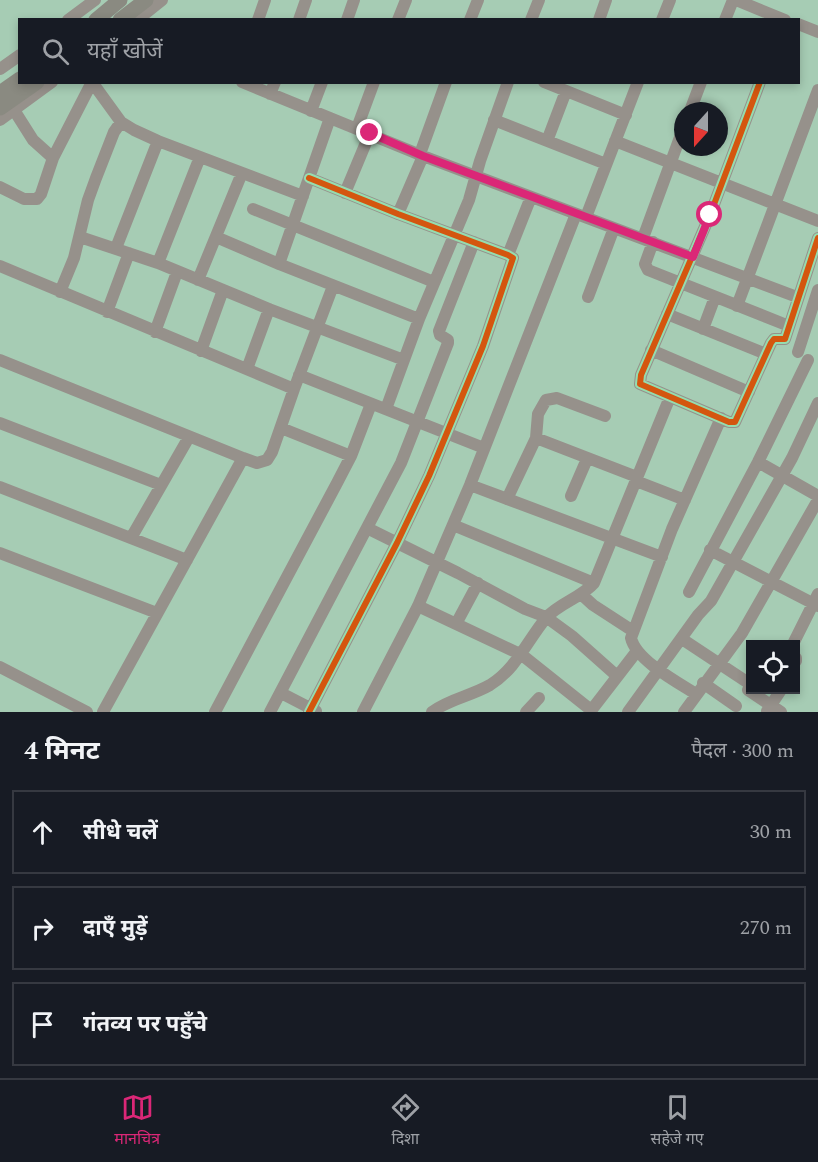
<!DOCTYPE html>
<html lang="hi">
<head>
<meta charset="utf-8">
<style>
  :root { --surface:#171b24; --page:#242831; --text:#f1f3f6; --muted:#9ea1a6; --line:#363941; --accent:#db2777 }
  body { margin:0; font-family:Spectral,"Noto Sans Devanagari",serif; background:var(--page); color:var(--text) }
  .controls { position:absolute; right:18px; bottom:18px; display:grid; overflow:hidden; border-radius:0px; box-shadow:0 3px 9px #0003 }
  .controls button { width:54px; height:54px; display:grid; place-items:center; padding:0; border:0; border-bottom:2px solid var(--line); background:var(--surface); color:var(--text); font:30px sans-serif }
  .compass { position:absolute; left:674px; top:102px; width:54px; height:54px; border-radius:50%; background:var(--surface); box-shadow:0 3px 9px #0003; rotate:201deg }
  .stop { position:absolute; width:18px; height:18px; margin:-14px; border:4px solid #db2777; border-radius:50%; background:#fff }
  .stop.end { background:#db2777; border-color:#fff; box-shadow:0 2px 6px #0008 }
  .list { margin:0; padding:0; list-style:none }
  h2 { display:flex; justify-content:space-between; align-items:center; height:78px; margin:0; padding:0 24px; font-size:26px }
  h2 small { font-size:20px; font-weight:400; color:var(--muted) }
  .list li { display:grid; grid-template-columns:39px 1fr auto; gap:18px; align-items:center; box-sizing:border-box; height:84px; margin:0 12px 12px; padding:0 12px; border:2px solid var(--line); border-radius:0px }
  .list b { display:block; font-size:22px; white-space:nowrap }
  .list em { font-size:20px; font-style:normal; color:var(--muted) }
  .icon { flex:none; width:33px; height:33px; fill:none; stroke:currentColor; stroke-width:2; stroke-linecap:round; stroke-linejoin:round }
  .map { position:relative; flex:none; width:818px; height:712px; overflow:hidden }
  .search { position:absolute; background:var(--surface); box-shadow:0 3px 9px #0003; left:18px; right:18px; top:18px; height:66px; display:flex; align-items:center; gap:15px; box-sizing:border-box; padding:0 21px; border-radius:0px; color:var(--muted); font-size:22px }
  .sheet { height:366px; background:var(--surface) }
  nav { display:flex; justify-content:space-around; align-items:center; box-sizing:border-box; height:84px; border-top:2px solid var(--line); background:var(--surface); font-size:16px; color:var(--muted) }
  nav a { display:grid; justify-items:center; gap:3px }
  nav .on { color:var(--accent) }
  .map>svg:first-child { display:block }
  .lines { fill:none; stroke-linecap:round; stroke-linejoin:round }
  .minor { stroke:#96918b; stroke-width:12 }
  .major { stroke:#8a8a81; stroke-width:15 }
  .cycleway-casing { stroke:#96dcaf; stroke-width:10 }
  .cycleway { stroke:#d4560f; stroke-width:6 }
  .route { stroke:#db2777; stroke-width:8 }
</style>
</head>
<body>
<div class="map">
<svg width="818" height="712" viewBox="0 0 818 712">
  <rect width="100%" height="100%" fill="#a6ccb4"/>
  <g class="lines">
    <path class="minor" d="M736 0 785 20
      M68 20 95 0
      M137 20 162 0
      M258 20 265 0
      M299 20 306 0
      M347 20 354 0
      M398 20 406 0
      M470 20 478 0
      M531 20 539 0
      M599 20 606 0
      M662 20 670 0
      M725 20 733 0
      M798 24 818 32
      M0 69 20 55
      M92 82 121 122 134 130 158 141 303 196
      M242 82 423 156 797 297
      M544 82 626 115
      M760 82 710 215 641 375 640 384 729 422H735L771 343 774 339H785L818 238
      M270 94 275 82
      M14 110 33 140 53 158
      M311 111 322 82
      M690 111 701 82
      M0 120 52 82
      M494 120 606 164
      M357 128 374 82
      M547 141 566 91
      M615 141 818 221
      M420 154 446 82
      M0 187 24 199H37L41 194 53 158 92 82
      M345 193 370 133
      M253 209 434 282
      M398 214 423 156
      M586 217 638 82
      M80 237 158 263 269 309 404 360
      M216 237 279 264 419 319
      M643 238 683 129
      M653 242 645 264 648 270 789 326
      M116 248 158 141
      M508 255 531 197
      M158 263 200 157
      M279 264 330 118
      M0 266 294 389
      M198 280 242 173
      M60 292 74 258 88 200 96 178 114 132 121 122
      M588 297 614 228
      M737 306 818 90
      M107 312 129 253
      M667 314 766 354
      M703 329 715 297
      M155 332 177 272
      M651 350 749 392
      M201 351 223 290
      M798 352 818 290
      M0 360 243 458 257 463 267 460 272 452 294 389 333 286
      M247 369 269 309
      M299 375 484 448
      M386 409 419 319 469 200 480 161 508 82
      M0 423 161 485
      M281 428 351 456
      M536 438 637 477
      M758 462 818 496
      M636 481 685 500
      M470 485 662 557
      M0 487 187 560
      M571 496 587 459
      M507 499 536 438 538 414 546 400 557 398 605 416
      M453 525 594 583
      M367 528 458 573 525 609 546 617 572 636 617 676
      M131 538 189 437
      M710 550 818 606
      M0 553 157 613
      M689 592 758 462 808 360
      M581 594 593 605 633 631
      M418 606 522 655 591 710
      M456 624 478 583
      M682 639 750 684
      M793 644 818 594
      M796 658V661
      M0 667 87 712
      M703 683 736 706
      M748 690 781 712
      M281 693 316 711
      M696 694C677 682 636 660 631 638L672 529 721 418
      M767 711 781 690
      M103 712 243 458
      M215 712 337 483 351 456 371 404
      M270 712 401 463 448 343V340L440 335 439 331 474 242
      M309 712 397 543 429 476 483 346 513 258 508 255 398 214 309 178
      M363 712 418 606 470 485 576 214
      M432 712C449 699 471 696 490 685 516 669 527 641 546 618 559 603 581 598 594 583L670 397
      M526 712 539 698
      M590 712 637 651
      M628 712 698 615 711 601 792 458 818 403
      M684 712 742 633 818 500"/>
    <path class="major" d="M96 20 120 0
      M120 20 146 0
      M0 93 20 79
      M0 108 37 82"/>
    <g class="cycleway-casing">
      <path id="cycleway" d="M760 82 710 215 641 375 640 384 729 422H735L771 343 774 339H785L818 238
        M309 712 397 543 429 476 483 346 513 258 508 255 398 214 309 178"/>
    </g>
    <use href="#cycleway" class="cycleway"/>
  </g>
  <g class="lines">
    <path class="route" d="M370 133 423 156 693 257 710 215"/>
  </g>
</svg>
<div class="controls">
<button><svg class="icon" aria-label="locate" viewBox="0 0 24 24"><circle cx="12" cy="12" r="6"/><path d="M12 2v4M12 18v4M2 12h4M18 12h4"/></svg></button>
</div>
<svg class="compass" viewBox="-18 -18 36 36"><path d="M0-13l5 13h-10z" fill="#e53935"/><path d="M0 13l5-13h-10z" fill="#9ea1a6"/></svg>
<div class="stop" style="left:710px;top:215px"></div>
<div class="stop end" style="left:370px;top:133px"></div>
<div class="search"><svg class="icon" aria-label="search" viewBox="0 0 24 24"><circle cx="10" cy="10" r="6"/><path d="M15 15l6 6"/></svg>यहाँ खोजें</div>
</div>
<section class="sheet">
<h2>4 मिनट<small>पैदल · 300 m</small></h2>
<ul class="list">
<li><svg class="icon" aria-label="ahead" viewBox="0 0 24 24"><path d="M12 20V5M6 11l6-6 6 6"/></svg><div><b>सीधे चलें</b></div><em>30 m</em></li>
<li><svg class="icon" aria-label="right" viewBox="0 0 24 24"><path d="M7 20v-9h11M14 6l5 5-5 5"/></svg><div><b>दाएँ मुड़ें</b></div><em>270 m</em></li>
<li><svg class="icon" aria-label="arrive" viewBox="0 0 24 24"><path d="M6 21V4h12l-3 4 3 4H6"/></svg><div><b>गंतव्य पर पहुँचे</b></div></li>
</ul>
</section>
<nav>
<a class="on"><svg class="icon" aria-label="map" viewBox="0 0 24 24"><path d="M3 6l6-2 6 2 6-2v14l-6 2-6-2-6 2zM9 4v14M15 6v14"/></svg>मानचित्र</a>
<a><svg class="icon" aria-label="directions" viewBox="0 0 24 24"><path d="M12 3l9 9-9 9-9-9zM9 14v-3h6M13 9l2 2-2 2"/></svg>दिशा</a>
<a><svg class="icon" aria-label="saved" viewBox="0 0 24 24"><path d="M7 4h10v16l-5-4-5 4z"/></svg>सहेजे गए</a>
</nav>
</body>
</html>
